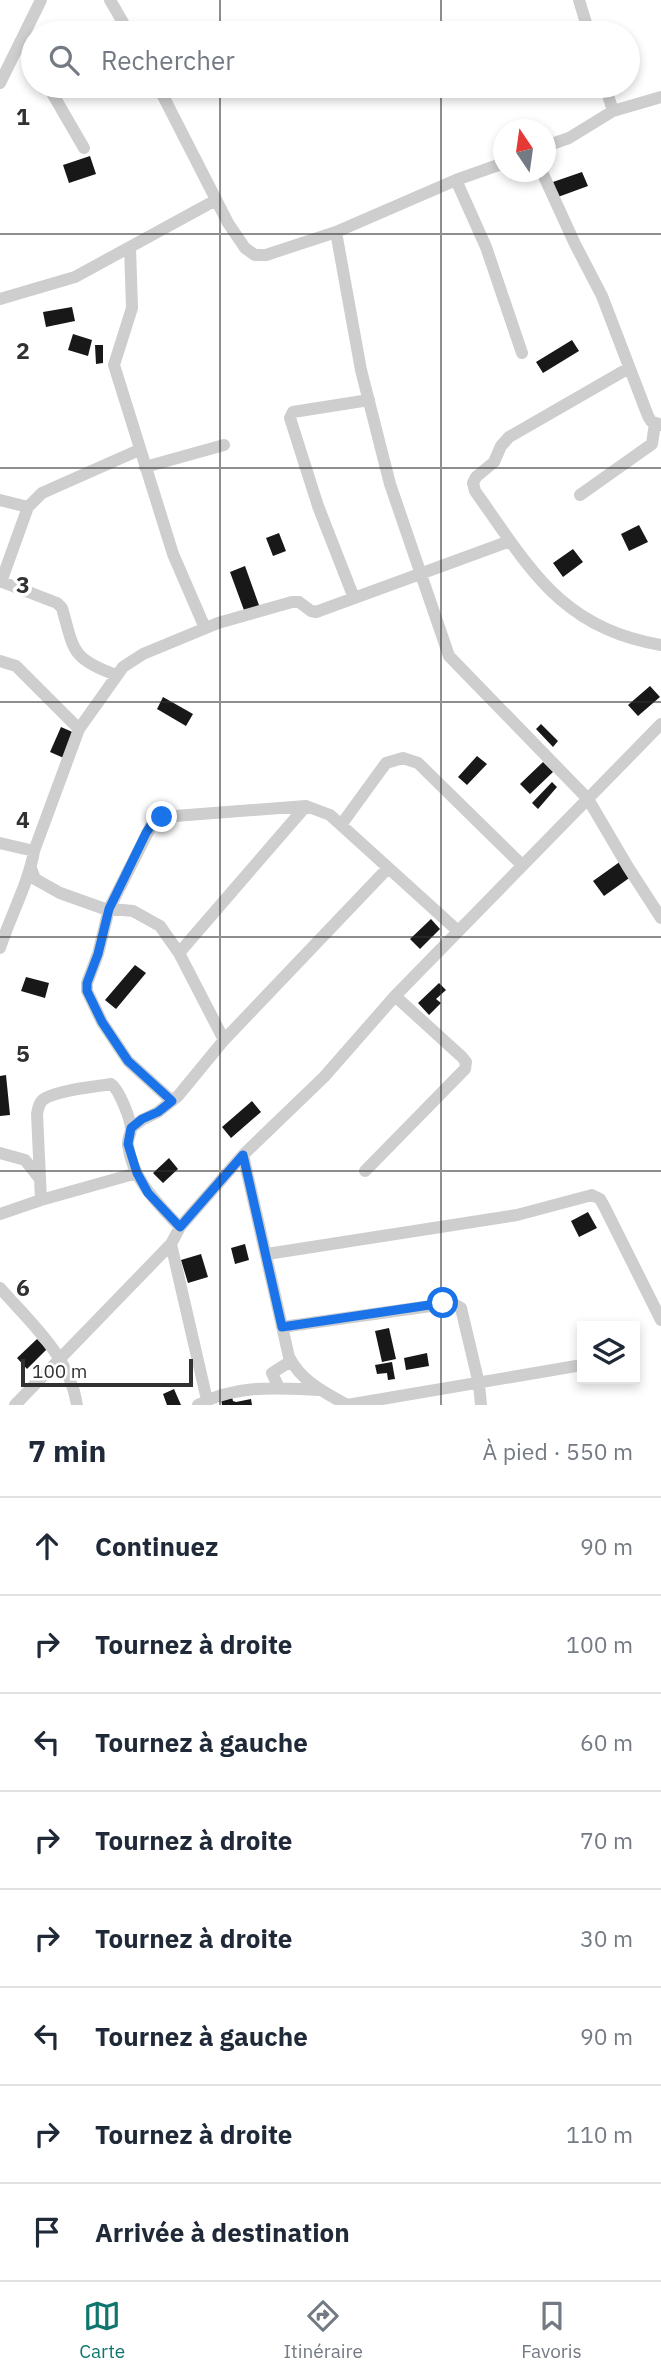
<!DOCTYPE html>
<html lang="fr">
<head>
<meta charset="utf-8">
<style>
  :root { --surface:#fff; --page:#f2f2f3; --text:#1f2937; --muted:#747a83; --line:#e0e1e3; --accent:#0f766e }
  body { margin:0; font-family:"IBM Plex Sans",sans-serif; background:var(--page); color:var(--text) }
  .controls { position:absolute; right:21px; bottom:21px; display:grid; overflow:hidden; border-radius:0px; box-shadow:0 4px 10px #0003 }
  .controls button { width:63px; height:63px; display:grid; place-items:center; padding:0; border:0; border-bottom:2px solid var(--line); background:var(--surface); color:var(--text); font:35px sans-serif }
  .compass { position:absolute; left:493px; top:119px; width:63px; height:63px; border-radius:50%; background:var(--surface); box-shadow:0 4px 10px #0003; rotate:347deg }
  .scale { position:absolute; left:21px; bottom:18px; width:172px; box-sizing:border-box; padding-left:7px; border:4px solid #313131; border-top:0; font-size:19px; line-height:24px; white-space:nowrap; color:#313131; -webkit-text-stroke:5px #fff; paint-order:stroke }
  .stop { position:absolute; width:21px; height:21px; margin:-16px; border:5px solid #1a73e8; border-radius:50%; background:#fff }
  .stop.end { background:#1a73e8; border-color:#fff; box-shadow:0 2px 7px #0008 }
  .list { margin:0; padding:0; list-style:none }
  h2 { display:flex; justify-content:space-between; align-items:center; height:91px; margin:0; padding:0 28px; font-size:30px }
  h2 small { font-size:23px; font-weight:400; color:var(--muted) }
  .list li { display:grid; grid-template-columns:46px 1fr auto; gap:21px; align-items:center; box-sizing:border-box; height:98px; padding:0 28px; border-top:2px solid var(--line) }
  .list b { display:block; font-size:26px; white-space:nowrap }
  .list em { font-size:23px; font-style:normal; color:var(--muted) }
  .icon { flex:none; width:38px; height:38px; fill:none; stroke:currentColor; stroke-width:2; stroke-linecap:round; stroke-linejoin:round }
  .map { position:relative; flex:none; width:661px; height:1405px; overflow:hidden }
  .search { position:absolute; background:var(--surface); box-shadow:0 4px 10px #0003; left:21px; right:21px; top:21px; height:77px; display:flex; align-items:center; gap:18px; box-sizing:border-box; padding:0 24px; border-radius:38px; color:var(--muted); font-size:26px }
  .sheet { height:875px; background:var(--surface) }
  nav { display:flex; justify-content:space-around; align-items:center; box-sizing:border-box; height:98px; border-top:2px solid var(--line); background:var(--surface); font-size:19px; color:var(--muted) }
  nav a { display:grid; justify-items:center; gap:4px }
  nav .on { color:var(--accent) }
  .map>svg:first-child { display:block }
  .building { fill:#181818 }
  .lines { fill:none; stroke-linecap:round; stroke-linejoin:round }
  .minor { stroke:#cecece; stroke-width:12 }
  .route { stroke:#1a73e8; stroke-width:9 }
  .grid { fill:none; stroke:#313131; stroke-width:2; stroke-opacity:0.55 }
  .grid-label { font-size:23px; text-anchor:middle; font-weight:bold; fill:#313131; stroke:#fff; stroke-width:7; stroke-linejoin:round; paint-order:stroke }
</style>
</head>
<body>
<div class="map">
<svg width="661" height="1405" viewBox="0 0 661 1405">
  <rect width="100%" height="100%" fill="#fff"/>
  <path class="building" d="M90 156 96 174 69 183 63 165Z
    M582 172 588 186 558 197 553 182Z
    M72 307 75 321 46 327 43 312Z
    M73 334 92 340 88 356 68 350Z
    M572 340 579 351 543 373 536 362Z
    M95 345H103V363L96 364Z
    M639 525 648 542 629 551 621 534Z
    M279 533 286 551 273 556 266 538Z
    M573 549 583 562 563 577 553 563Z
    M245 566 260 608 245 613 230 572Z
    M650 686 660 697 638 716 628 705Z
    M163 697 193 714 186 726 157 709Z
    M541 724 558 741 553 747 536 729Z
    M61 727 77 734 66 759 50 752Z
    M477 756 487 764 467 785 458 777Z
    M543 762 553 772 530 794 520 784Z
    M552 782 557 787 538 809 532 803Z
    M621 861 632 876 604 896 593 881Z
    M431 919 440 929 420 949 410 939Z
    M135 965 146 973 116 1009 105 1000Z
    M26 977 49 983 45 998 21 991Z
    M439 983 446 990 436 999 441 1003 429 1015 418 1003Z
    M6 1075 10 1115 0 1116V1076Z
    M252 1101 261 1112 231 1138 222 1127Z
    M169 1158 178 1169 163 1183 153 1173Z
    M588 1212 597 1228 579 1237 571 1221Z
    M245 1244 249 1260 235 1264 231 1248Z
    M201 1254 208 1277 188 1283 181 1260Z
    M389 1328 396 1359 382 1362 375 1331Z
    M37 1339 47 1349 27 1369 17 1358Z
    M427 1353 429 1366 406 1370 404 1358Z
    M392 1362 395 1379 388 1380 387 1373 377 1374 375 1365Z
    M174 1389 181 1405H167L163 1394Z
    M232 1397 233 1401 236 1402 251 1399 252 1405H222L221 1399Z"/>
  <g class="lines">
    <path class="minor" d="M110 0 129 33
      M579 0 589 33
      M22 42 33 61
      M0 83 41 0
      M48 86 84 148
      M158 86 228 223 245 248 255 255H266L336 232 456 180 504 163
      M605 86 613 111
      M546 146 569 138 613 111 661 97
      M542 172 575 244 602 296 648 416 651 421 661 425
      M456 180 486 247 522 353
      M336 232 361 370 390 484 449 656 588 799 628 867 661 918
      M130 247 132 308 114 365 173 554 205 628
      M0 299 75 277 216 200
      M629 368 509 437 501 446 494 462 476 477 473 483 475 491C529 567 561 629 661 645
      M145 467 224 445
      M580 495 652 444 655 423
      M0 500 28 507
      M0 581 57 603 62 608C74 650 71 659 116 675
      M1 582 28 507 42 493 139 450
      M354 598 318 506 290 418 293 412 369 400
      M0 661 16 666 79 729
      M341 825 386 763 403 758 418 763 522 865
      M0 843 34 851
      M31 868 35 879 60 893 102 908 133 911 160 926 179 953 224 1040
      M0 948C10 917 29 882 34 851L79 729 123 667 143 654 218 623 292 602H299L311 611 316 612 510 541
      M179 953 306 806 330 815 458 931
      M172 1101 128 1061 102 1022 87 991V983L98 954 109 909 153 822 162 817 306 806
      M131 1128 142 1120 158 1112 178 1096 224 1040 388 868
      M0 1153 25 1160 40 1179
      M243 1155 289 1357C302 1382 324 1392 347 1405L582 1365
      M365 1171 465 1069 466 1062 462 1057 395 996
      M41 1200 37 1114C38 1109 39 1102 44 1099 57 1090 95 1087 111 1084 119 1089 131 1120 131 1129 131 1134 127 1139 128 1145 132 1179 158 1204 180 1227
      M0 1214 41 1200 137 1173
      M171 1244 207 1400
      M267 1254 517 1215 592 1195 600 1199 604 1206 661 1320
      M0 1288C31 1323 70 1357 77 1405
      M282 1327 452 1303 461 1308 479 1384 481 1405
      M279 1388 272 1373 291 1361
      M15 1405 171 1244 180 1227 243 1155 324 1077 395 996 661 724
      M198 1405C236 1384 278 1388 319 1390"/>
  </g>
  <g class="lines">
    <path class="route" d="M162 817 153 822 146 833 109 909 98 954 87 983V991L102 1022 128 1061 172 1101 158 1112 142 1119 131 1128 128 1144 137 1173 148 1193 180 1227 243 1155 282 1327 443 1303"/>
  </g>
  <path class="grid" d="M220 0V33M441 0V33M220 86V1405M441 86V1405M0 234H661M0 468H661M0 702H661M0 937H661M0 1171H661"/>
  <g class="grid-label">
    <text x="23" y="125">1</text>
    <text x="23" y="359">2</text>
    <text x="23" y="593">3</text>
    <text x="23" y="828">4</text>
    <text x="23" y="1062">5</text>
    <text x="23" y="1296">6</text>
  </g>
</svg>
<div class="controls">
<button><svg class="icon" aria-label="layers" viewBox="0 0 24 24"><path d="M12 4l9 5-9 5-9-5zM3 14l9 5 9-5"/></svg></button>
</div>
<svg class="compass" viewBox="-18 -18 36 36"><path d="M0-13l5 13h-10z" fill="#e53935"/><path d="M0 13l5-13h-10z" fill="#747a83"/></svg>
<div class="scale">100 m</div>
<div class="stop" style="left:443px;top:1303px"></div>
<div class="stop end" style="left:162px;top:817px"></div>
<div class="search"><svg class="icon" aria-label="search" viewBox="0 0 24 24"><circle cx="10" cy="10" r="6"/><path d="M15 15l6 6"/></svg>Rechercher</div>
</div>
<section class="sheet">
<h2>7 min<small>À pied · 550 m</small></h2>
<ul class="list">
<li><svg class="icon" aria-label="ahead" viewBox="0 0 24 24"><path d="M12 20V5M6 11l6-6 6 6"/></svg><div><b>Continuez</b></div><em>90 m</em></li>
<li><svg class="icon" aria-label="right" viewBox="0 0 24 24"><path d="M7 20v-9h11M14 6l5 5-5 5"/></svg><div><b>Tournez à droite</b></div><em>100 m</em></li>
<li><svg class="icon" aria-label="left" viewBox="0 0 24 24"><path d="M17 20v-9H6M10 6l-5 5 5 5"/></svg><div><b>Tournez à gauche</b></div><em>60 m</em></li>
<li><svg class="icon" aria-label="right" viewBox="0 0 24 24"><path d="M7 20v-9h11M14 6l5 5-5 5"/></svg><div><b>Tournez à droite</b></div><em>70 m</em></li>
<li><svg class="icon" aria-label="right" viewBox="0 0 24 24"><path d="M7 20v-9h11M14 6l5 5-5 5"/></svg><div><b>Tournez à droite</b></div><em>30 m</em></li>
<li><svg class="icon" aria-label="left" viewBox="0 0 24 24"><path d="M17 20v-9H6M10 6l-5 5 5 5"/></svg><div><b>Tournez à gauche</b></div><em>90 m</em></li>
<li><svg class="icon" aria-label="right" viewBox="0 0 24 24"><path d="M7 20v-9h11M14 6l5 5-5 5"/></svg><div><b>Tournez à droite</b></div><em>110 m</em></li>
<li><svg class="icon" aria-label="arrive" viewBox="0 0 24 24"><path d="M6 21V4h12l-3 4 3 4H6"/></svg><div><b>Arrivée à destination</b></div></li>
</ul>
</section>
<nav>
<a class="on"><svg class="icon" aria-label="map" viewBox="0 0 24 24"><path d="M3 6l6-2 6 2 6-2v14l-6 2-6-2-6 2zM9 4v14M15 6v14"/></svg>Carte</a>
<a><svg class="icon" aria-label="directions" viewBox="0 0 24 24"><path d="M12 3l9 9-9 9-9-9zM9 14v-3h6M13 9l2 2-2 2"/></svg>Itinéraire</a>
<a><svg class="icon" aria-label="saved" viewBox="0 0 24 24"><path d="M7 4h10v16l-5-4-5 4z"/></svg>Favoris</a>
</nav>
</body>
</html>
